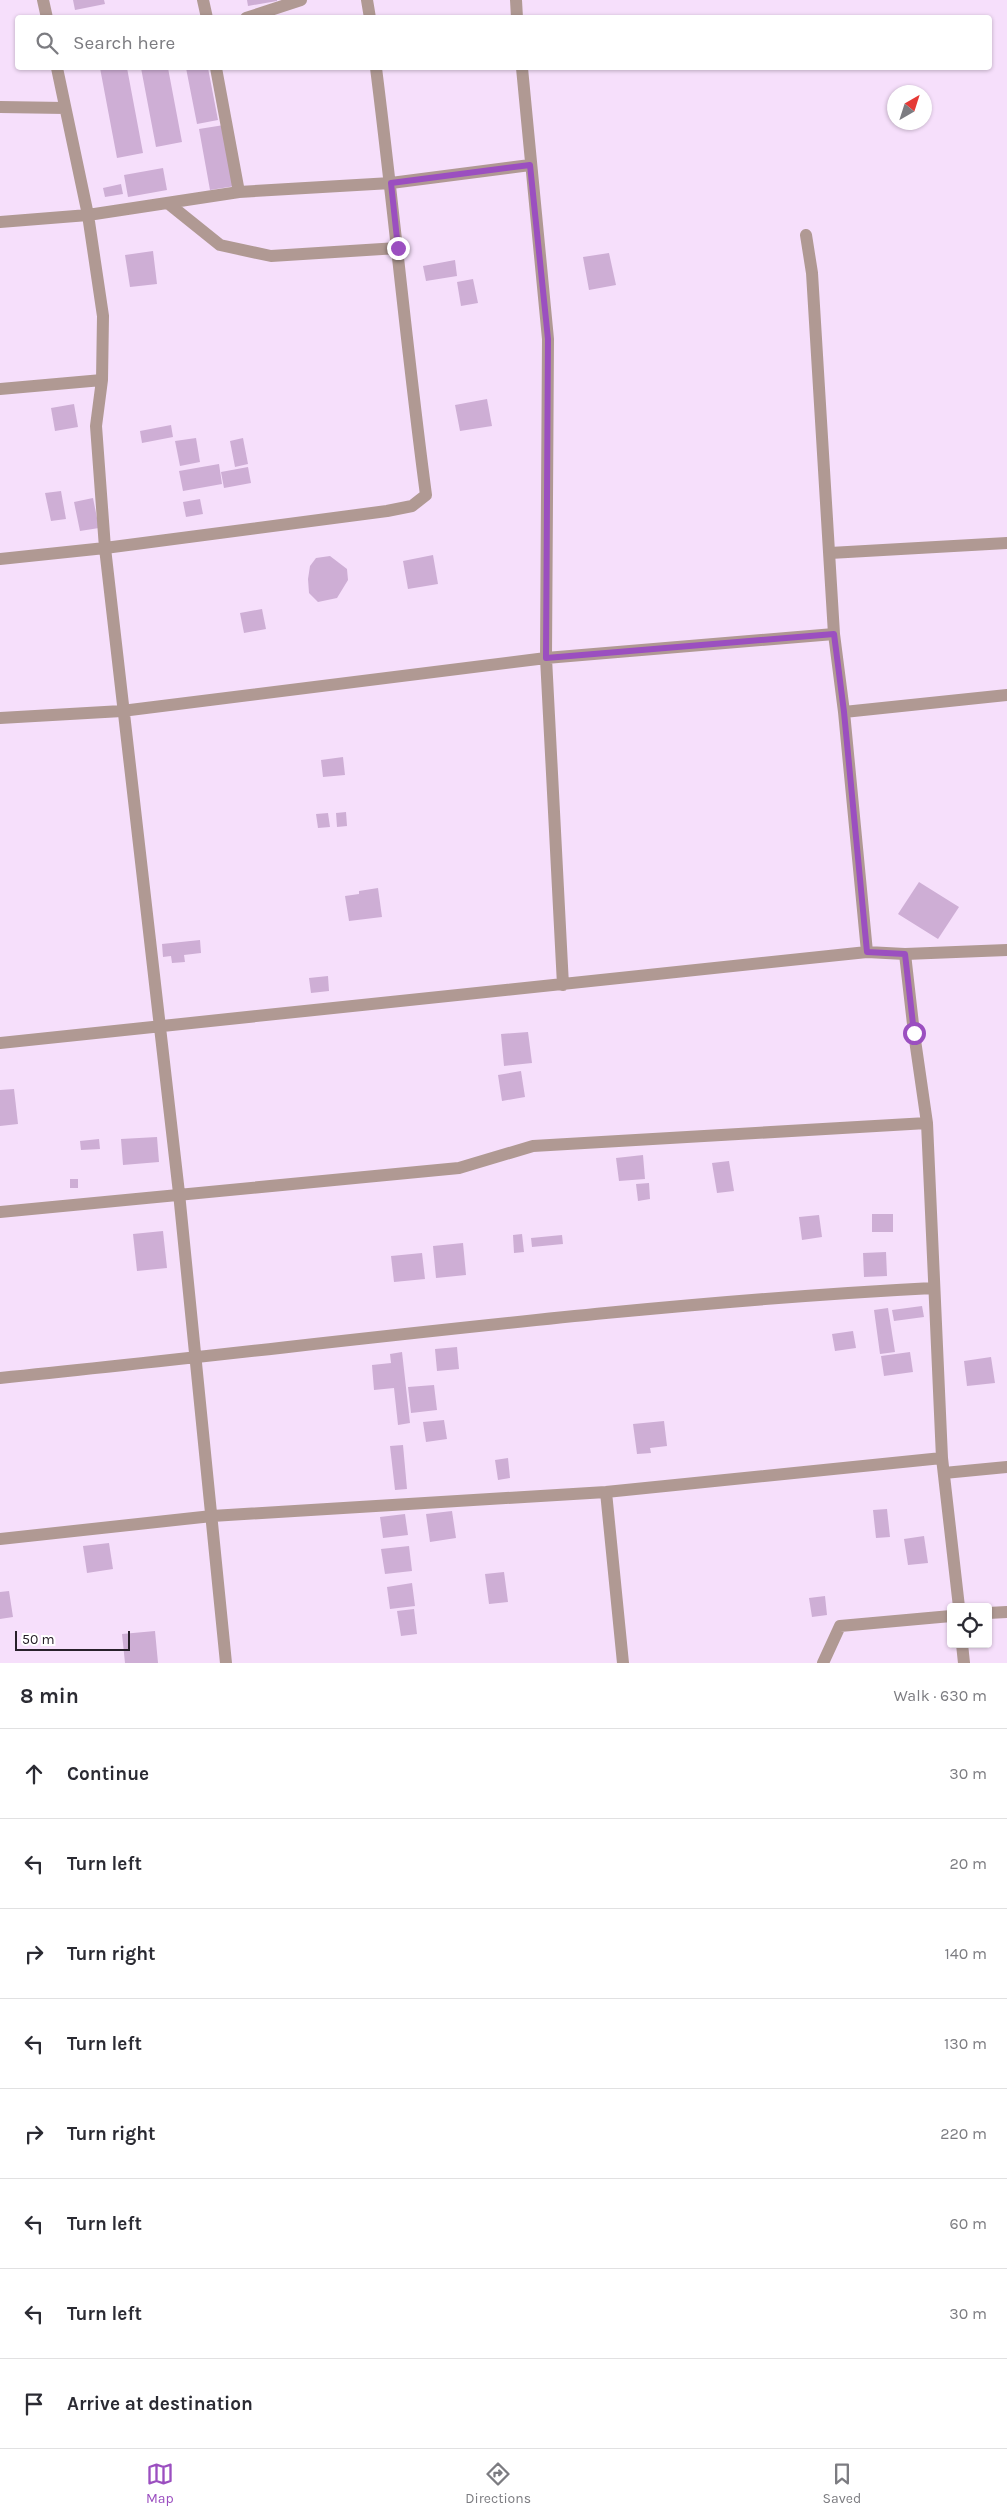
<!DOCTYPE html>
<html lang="en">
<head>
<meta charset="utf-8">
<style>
  :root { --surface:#fff; --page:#f2f2f3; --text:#2b2b33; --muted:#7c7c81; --line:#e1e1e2; --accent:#9b4fc0 }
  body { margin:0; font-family:Karla,sans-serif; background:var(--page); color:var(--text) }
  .controls { position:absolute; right:15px; bottom:15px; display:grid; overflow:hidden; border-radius:5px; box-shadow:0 1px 4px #0004 }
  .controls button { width:45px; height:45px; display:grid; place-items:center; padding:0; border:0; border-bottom:1px solid var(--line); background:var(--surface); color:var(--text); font:25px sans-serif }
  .compass { position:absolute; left:887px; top:85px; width:45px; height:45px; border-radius:50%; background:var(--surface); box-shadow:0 1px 4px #0004; rotate:39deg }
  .scale { position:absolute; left:15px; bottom:12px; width:115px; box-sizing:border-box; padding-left:5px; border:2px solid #28202a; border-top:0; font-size:14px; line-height:18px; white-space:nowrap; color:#28202a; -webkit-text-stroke:4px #fff; paint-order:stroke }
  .stop { position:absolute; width:15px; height:15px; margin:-11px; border:4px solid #9b4fc0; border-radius:50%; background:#fff }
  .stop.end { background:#9b4fc0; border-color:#fff; box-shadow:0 1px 5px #0008 }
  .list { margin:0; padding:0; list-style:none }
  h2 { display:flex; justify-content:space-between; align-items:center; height:65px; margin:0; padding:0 20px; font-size:21px }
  h2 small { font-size:16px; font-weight:400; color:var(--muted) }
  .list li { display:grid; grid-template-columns:32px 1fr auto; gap:15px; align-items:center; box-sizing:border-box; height:90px; padding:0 20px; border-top:1px solid var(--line) }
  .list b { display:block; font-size:19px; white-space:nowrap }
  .list em { font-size:16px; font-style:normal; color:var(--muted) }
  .icon { flex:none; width:28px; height:28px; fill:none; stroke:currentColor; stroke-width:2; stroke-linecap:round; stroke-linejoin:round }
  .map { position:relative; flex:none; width:1007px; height:1663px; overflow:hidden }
  .search { position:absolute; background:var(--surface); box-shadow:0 1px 4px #0004; left:15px; right:15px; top:15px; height:55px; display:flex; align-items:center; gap:12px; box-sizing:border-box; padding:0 18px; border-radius:5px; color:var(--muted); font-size:19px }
  .sheet { height:785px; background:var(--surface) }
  nav { display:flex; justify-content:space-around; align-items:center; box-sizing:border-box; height:70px; border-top:1px solid var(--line); background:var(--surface); font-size:14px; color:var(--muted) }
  nav a { display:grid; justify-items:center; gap:2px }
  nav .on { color:var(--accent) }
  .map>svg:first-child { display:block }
  .building { fill:#ceaed5 }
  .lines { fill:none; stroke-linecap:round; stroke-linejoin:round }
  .minor { stroke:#b09993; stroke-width:12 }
  .route { stroke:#9b4fc0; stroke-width:6 }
</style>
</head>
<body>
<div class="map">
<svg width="1007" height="1663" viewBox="0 0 1007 1663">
  <rect width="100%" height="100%" fill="#f6dffb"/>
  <path class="building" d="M73 0H104L105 4 75 10Z
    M247 0H277V1L248 6Z
    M100 68H127L143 153 117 158Z
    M141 68H168L182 142 156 147Z
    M186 68H208L218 120 197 124Z
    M224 125 235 186 210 190 199 129Z
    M163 168 167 190 128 197 124 175Z
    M121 184 123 194 105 197 103 188Z
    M153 251 157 284 130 287 125 255Z
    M609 253 616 285 589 290 583 257Z
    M455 260 457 276 426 281 423 266Z
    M473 279 478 303 461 306 457 282Z
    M487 399 492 426 460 431 455 405Z
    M74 404 78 427 55 431 51 408Z
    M171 425 173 437 142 443 140 431Z
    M196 438 200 462 180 466 175 441Z
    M243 438 248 464 235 467 230 441Z
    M219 464 222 484 183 491 179 471Z
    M248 467 251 483 224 488 221 472Z
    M61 491 66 519 51 521 45 493Z
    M93 498 99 528 80 531 74 502Z
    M200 499 203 514 186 517 183 502Z
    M433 555 438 584 408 589 403 561Z
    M330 556 347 569 348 580 337 598 318 602 309 593 308 579 310 566 316 558Z
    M262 609 266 629 244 633 240 613Z
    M343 757 345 775 323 777 321 760Z
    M346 812 347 826 337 827 336 813Z
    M328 813 330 827 318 828 316 814Z
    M919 882 959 907 938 939 898 914Z
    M378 888 382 917 349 921 345 896 359 894V891Z
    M200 940 201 953 184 955 185 962 172 963 171 956 163 957 162 944Z
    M328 976 329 991 311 993 309 978Z
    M528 1032 532 1063 504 1066 501 1034Z
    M521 1071 525 1097 502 1101 498 1075Z
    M14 1089 18 1124 0 1126V1090Z
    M157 1137 159 1162 123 1165 121 1139Z
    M99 1139 100 1149 81 1150 80 1141Z
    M643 1155 645 1179 619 1181 616 1158Z
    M729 1161 734 1191 717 1193 712 1163Z
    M70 1179H78V1188H70Z
    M649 1183 650 1199 638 1201 636 1184Z
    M872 1214H893V1232H872Z
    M819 1215 822 1237 802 1240 799 1217Z
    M163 1231 167 1268 137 1271 133 1234Z
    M522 1234 524 1252 514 1253 513 1235Z
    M562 1235 563 1244 532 1247 531 1238Z
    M463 1243 466 1275 436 1278 433 1246Z
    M886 1252 887 1276 864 1277 863 1253Z
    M422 1253 425 1279 394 1282 391 1256Z
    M922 1306 924 1317 894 1321 892 1310Z
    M888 1308 895 1352 880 1354 874 1310Z
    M853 1331 856 1348 835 1351 832 1334Z
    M457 1347 459 1369 437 1371 435 1349Z
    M402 1352 410 1423 398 1425 394 1388 374 1390 372 1365 391 1363 390 1354Z
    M910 1352 913 1372 884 1376 881 1356Z
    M991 1357 995 1383 967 1386 964 1361Z
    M434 1385 437 1410 411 1413 408 1387Z
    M444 1420 447 1439 426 1442 423 1422Z
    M664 1421 667 1446 650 1448 651 1453 637 1454 633 1424Z
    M403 1445 407 1489 395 1490 390 1446Z
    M508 1458 510 1478 498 1480 495 1460Z
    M887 1509 890 1537 876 1538 873 1510Z
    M452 1511 456 1538 430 1542 426 1514Z
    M405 1514 408 1535 383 1538 380 1517Z
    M924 1536 928 1563 908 1565 904 1539Z
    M109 1543 113 1569 87 1573 83 1546Z
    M409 1546 412 1571 385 1574 381 1549Z
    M504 1572 508 1602 489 1604 485 1574Z
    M412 1583 415 1606 390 1609 387 1587Z
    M9 1591 13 1617 0 1619V1592Z
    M825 1596 827 1615 812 1617 809 1598Z
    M414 1609 417 1634 401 1636 397 1611Z
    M155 1631 158 1663H125L122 1634Z"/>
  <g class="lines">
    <path class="minor" d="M43 0 47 18
      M203 0 207 18
      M367 0 370 18
      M516 0 517 18
      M246 18 301 0
      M57 68 88 215 103 316 102 380 96 426 105 548 179 1193 226 1663
      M522 68 548 339 546 658 563 985
      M0 107 65 108
      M239 192 391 183 530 165
      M169 204 220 245 271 256 398 248
      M0 222 88 215 239 192 216 68
      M806 235 812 273 834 634 844 712
      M0 389 102 380
      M830 553 1007 543
      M0 559 105 548 387 511 412 506 426 495C407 353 394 210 376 68
      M0 718 122 711 546 658 834 634
      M867 952 844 712 1007 695
      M905 954 914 1033 927 1123 942 1458 959 1607
      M0 1043 867 952 905 954 1007 950
      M0 1212 459 1168 533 1146 927 1123
      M0 1378C310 1347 622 1304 933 1288
      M944 1473 1007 1467
      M606 1492 623 1663
      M0 1539 212 1516 606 1492 942 1458
      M988 1613 1007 1612
      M962 1644 964 1663
      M823 1663 840 1626 951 1616"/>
  </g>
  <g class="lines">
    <path class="route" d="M398 248 391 183 530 165 548 339 546 658 834 634 844 712 867 952 905 954 914 1033"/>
  </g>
</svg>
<div class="controls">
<button><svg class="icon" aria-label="locate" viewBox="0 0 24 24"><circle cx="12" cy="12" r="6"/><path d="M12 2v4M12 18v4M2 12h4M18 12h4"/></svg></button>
</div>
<svg class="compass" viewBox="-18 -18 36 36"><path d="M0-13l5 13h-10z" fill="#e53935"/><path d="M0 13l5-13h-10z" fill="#7c7c81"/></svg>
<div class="scale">50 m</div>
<div class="stop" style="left:914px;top:1033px"></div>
<div class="stop end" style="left:398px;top:248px"></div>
<div class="search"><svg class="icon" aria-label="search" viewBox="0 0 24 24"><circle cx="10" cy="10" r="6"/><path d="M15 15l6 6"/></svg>Search here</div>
</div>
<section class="sheet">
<h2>8 min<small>Walk · 630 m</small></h2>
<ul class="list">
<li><svg class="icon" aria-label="ahead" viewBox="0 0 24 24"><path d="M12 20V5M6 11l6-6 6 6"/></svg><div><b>Continue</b></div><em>30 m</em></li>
<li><svg class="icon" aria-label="left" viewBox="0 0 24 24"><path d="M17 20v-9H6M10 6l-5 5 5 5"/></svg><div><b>Turn left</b></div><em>20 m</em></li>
<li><svg class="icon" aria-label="right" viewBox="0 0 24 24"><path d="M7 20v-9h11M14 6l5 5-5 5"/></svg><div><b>Turn right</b></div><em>140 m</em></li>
<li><svg class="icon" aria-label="left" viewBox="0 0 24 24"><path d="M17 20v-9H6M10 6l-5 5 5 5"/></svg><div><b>Turn left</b></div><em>130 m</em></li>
<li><svg class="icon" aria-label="right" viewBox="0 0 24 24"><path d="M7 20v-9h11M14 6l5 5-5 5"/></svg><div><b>Turn right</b></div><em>220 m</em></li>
<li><svg class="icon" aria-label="left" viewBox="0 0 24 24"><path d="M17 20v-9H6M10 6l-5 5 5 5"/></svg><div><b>Turn left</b></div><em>60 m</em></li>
<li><svg class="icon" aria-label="left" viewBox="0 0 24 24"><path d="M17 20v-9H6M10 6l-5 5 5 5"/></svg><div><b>Turn left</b></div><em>30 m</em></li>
<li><svg class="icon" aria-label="arrive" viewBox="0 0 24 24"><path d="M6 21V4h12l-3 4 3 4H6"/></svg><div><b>Arrive at destination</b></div></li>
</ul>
</section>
<nav>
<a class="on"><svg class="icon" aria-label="map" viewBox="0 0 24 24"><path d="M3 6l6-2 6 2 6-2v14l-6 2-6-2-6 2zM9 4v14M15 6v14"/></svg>Map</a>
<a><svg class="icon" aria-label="directions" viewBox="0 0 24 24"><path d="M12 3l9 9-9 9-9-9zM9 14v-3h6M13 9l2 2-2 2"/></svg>Directions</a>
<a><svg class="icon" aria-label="saved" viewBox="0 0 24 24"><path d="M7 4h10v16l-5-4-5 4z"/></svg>Saved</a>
</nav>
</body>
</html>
